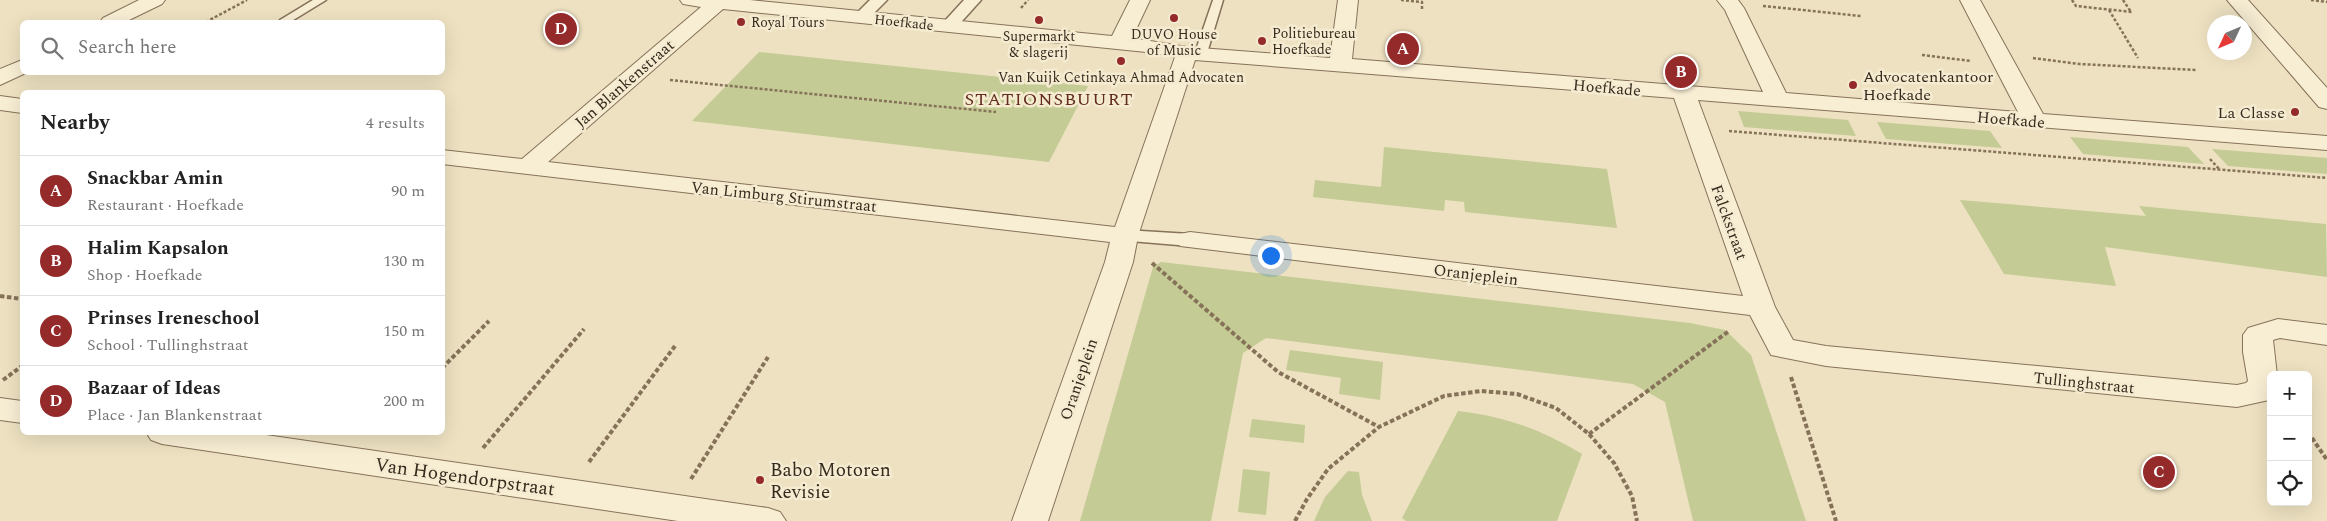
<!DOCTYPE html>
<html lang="en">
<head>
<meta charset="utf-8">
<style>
  :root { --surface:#fff; --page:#f6f6f6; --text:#222; --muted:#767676; --line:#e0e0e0; --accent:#942b2a }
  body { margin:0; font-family:Spectral,serif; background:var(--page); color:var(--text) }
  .controls { position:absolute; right:15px; bottom:15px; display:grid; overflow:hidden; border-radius:8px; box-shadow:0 5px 20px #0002 }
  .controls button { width:45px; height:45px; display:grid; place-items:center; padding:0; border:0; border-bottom:1px solid var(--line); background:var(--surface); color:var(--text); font:25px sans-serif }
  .compass { position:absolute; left:2207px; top:15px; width:45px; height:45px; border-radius:50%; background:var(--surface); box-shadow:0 5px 20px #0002; rotate:226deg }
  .you { position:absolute; left:1270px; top:255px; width:18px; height:18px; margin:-12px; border:4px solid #fff; border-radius:50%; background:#1a73e8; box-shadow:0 0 0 8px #1a73e833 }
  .badge { display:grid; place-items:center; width:32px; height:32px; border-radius:50%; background:var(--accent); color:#fff; font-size:16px; font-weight:700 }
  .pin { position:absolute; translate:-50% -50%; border:2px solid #fff; box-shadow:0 1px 5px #0006 }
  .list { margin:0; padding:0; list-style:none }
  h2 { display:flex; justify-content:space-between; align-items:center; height:65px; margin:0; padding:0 20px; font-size:21px }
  h2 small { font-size:16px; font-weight:400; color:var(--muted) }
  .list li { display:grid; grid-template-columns:32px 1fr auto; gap:15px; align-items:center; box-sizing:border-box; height:70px; padding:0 20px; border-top:1px solid var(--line) }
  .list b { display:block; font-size:19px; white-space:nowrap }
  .list p { margin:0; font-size:16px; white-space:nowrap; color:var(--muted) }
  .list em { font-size:16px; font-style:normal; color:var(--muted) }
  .icon { flex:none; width:28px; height:28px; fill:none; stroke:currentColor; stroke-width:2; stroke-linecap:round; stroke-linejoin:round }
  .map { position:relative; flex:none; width:2327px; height:521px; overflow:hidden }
  .search { position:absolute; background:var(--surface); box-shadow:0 5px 20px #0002; left:20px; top:20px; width:425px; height:55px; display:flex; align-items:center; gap:12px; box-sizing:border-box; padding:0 18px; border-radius:8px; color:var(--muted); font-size:19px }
  .panel { position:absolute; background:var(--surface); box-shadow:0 5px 20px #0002; left:20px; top:90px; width:425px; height:345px; border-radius:8px }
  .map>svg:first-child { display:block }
  .green { fill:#c4cb95 }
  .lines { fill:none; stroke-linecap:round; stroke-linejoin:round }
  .service-casing { stroke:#867259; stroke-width:3 }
  .pedestrian-casing { stroke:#867259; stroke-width:3 }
  .minor-casing { stroke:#867259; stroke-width:2 }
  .path-far1 { stroke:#867259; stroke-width:2.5; stroke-dasharray:3 2; stroke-linecap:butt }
  .path { stroke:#867259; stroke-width:4; stroke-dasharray:4.5 2.5; stroke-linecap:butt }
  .service { fill:#f8eed4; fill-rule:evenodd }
  .pedestrian { fill:#f8eed4; fill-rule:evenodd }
  .minor { fill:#f8eed4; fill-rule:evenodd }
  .poi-dot { fill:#942b2a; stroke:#f5ebd1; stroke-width:2 }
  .labels { text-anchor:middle; stroke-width:5; stroke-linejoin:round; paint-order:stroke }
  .far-poi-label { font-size:14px; fill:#362a1d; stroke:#f5ebd1 }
  .far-street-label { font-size:14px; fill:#362a1d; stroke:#f5ebd1 }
  .poi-label { font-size:16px; fill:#362a1d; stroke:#f5ebd1; text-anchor:start }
  .street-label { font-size:16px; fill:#362a1d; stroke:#f5ebd1 }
  .neighbourhood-label { font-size:18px; letter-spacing:1px; fill:#622d1d; stroke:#f5ebd1 }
  .near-poi-label { font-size:19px; fill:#362a1d; stroke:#f5ebd1; text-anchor:start }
  .near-street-label { font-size:19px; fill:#362a1d; stroke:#f5ebd1 }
</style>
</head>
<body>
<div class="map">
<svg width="2327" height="521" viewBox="0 0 2327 521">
  <rect width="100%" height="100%" fill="#ede1c1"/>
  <path class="green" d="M759 52 1088 86 1049 162 692 121Z
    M1738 111 1848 120 1856 136 1744 127Z
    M1877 122 1990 131 2002 148 1886 139Z
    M2070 137 2188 147 2204 164 2083 154Z
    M1384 147 1607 169 1617 228 1465 212 1464 202 1445 200 1444 211 1313 197 1315 180 1381 187Z
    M2212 149 2327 158V174L2228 166Z
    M1960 200 2146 216 2139 206 2326 224 2327 277 2105 247 2116 286 2004 274Z
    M1161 262 1690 323 1725 330 1751 355 1806 521H1693L1665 402 1633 384 1266 338 1243 353 1211 521H1080L1153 267Z
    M1290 350 1383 362 1380 400 1339 394 1341 378 1286 370Z
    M1458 411C1508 417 1539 429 1582 454L1557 521H1406L1402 518Z
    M1252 419 1305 425 1304 443 1249 437Z
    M1243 469 1270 472 1266 515 1238 512Z
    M1348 471 1359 472 1362 495 1372 521H1314L1325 497Z"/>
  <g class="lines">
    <g class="service-casing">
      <path id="service" d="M313 0H326L290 22H282L280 20Z
        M1213 0H1223L1207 53 1201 57 1195 53Z"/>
    </g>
    <g class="pedestrian-casing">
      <path id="pedestrian" d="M870 0H887L866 21H854L852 18Z
        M964 0H981L954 30H942L940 27 942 24Z
        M1125 230 1190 234 1197 236 1200 240 1197 244 1190 246 1118 240 1115 236 1118 232Z"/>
    </g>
    <g class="minor-casing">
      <path id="minor" d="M139 0H165L162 4 125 22H100L103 18Z
        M680 0H750L1112 36 1130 0H1150L1132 38 1187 47 1330 58 1338 0H1358L1352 59 1763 92 1725 10 1717 0H1738L1744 8 1786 93 2018 112 1960 0H1980L2043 114 2327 136V150L1698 100 1775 307 1793 340 1826 346 2237 385 2246 383 2248 381 2243 352V335L2248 328 2278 319 2327 325V345L2280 338 2273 340 2277 375H2271V397L2269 400 2237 407 1826 366 1771 355 1750 315 1180 246 1177 240 1180 234 1190 232 1743 296 1674 98 1195 60 1138 236 1133 262 1048 521H1012L1105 262 1110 242 442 164V150L522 159 701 7 683 4ZM723 9 1156 53 1175 57 1115 227 548 162Z
        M2227 0H2248L2327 88V109L2319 107Z
        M22 60V72H28L0 85V69Z
        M0 96 22 99V113L0 110Z
        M0 398 22 401V423L0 420Z
        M146 432H246L768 508 780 512 786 521H678L162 444 151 440Z"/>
    </g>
    <path class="path-far1" d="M1401 0 1422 2V11
      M2072 0 2076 6 2132 12
      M2123 0 2131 12
      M2311 0 2327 2
      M1763 6 1861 16
      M1021 8 1028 0
      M2109 10 2138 58
      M206 22 247 0
      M1922 55 1971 61
      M2033 58 2079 64 2197 70
      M670 80 996 112
      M1729 131 2327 178
      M2210 159 2219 169"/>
    <path class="path" d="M1152 263 1278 372 1379 427
      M0 296 22 299
      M442 368 489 321
      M1791 377 1836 521
      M3 380 22 366
      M2308 432 2327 460
      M1589 434 1729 331
      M483 448 584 329
      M589 462 675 346
      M691 479 768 357
      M1295 521 1307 499 1328 469 1379 427 1444 396 1481 391 1517 394 1556 408 1589 434 1614 463 1632 496 1637 521"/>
    <use href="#service" class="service"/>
    <use href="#pedestrian" class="pedestrian"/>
    <use href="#minor" class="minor"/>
  </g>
  <g class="poi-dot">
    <circle cx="1174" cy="18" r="5"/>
    <circle cx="1039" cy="20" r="5"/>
    <circle cx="741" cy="22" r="5"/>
    <circle cx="1262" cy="41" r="5"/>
    <circle cx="1121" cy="61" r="5"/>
    <circle cx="1853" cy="85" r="5"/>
    <circle cx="2295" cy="112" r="5"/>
    <circle cx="760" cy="480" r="5"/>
  </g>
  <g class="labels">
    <g class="far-poi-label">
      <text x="751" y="27" text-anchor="start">Royal Tours</text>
      <text x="1272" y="38" text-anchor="start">Politiebureau<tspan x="1272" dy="16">Hoefkade</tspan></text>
      <text x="1174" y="39">DUVO House<tspan x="1174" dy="16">of Music</tspan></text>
      <text x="1039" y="41">Supermarkt<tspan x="1039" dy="16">&amp; slagerij</tspan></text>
      <text x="1121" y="82">Van Kuijk Cetinkaya Ahmad Advocaten</text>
    </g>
    <g class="far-street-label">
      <text transform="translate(904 22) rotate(6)" y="5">Hoefkade</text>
    </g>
    <g class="poi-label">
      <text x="1863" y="82">Advocatenkantoor<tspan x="1863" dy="18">Hoefkade</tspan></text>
      <text x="2285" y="118" text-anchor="end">La Classe</text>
    </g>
    <g class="street-label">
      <text transform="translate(624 83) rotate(-41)" y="6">Jan Blankenstraat</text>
      <text transform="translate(1607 87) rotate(5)" y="6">Hoefkade</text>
      <text transform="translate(2011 119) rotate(5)" y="6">Hoefkade</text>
      <text transform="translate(784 196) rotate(6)" y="6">Van Limburg Stirumstraat</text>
      <text transform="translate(1730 222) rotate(70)" y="6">Falckstraat</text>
      <text transform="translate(1476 274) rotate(7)" y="6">Oranjeplein</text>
      <text transform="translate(1078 379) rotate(-71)" y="6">Oranjeplein</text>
      <text transform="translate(2084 382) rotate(6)" y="6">Tullinghstraat</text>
    </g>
    <g class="neighbourhood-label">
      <text x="1049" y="105">STATIONSBUURT</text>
    </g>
    <g class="near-poi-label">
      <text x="770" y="476">Babo Motoren<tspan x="770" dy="22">Revisie</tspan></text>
    </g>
    <g class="near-street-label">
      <text transform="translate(465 476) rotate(8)" y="7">Van Hogendorpstraat</text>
    </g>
  </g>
</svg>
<div class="controls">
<button>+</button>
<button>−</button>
<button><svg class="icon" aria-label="locate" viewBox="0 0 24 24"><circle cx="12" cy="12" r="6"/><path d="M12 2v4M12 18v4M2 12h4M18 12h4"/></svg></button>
</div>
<svg class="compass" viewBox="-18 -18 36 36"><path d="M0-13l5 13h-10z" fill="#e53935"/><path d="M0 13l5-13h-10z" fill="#767676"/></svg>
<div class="you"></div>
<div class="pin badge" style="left:1403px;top:49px">A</div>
<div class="pin badge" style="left:1681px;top:72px">B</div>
<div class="pin badge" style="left:2159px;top:472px">C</div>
<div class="pin badge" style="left:561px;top:29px">D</div>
<div class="search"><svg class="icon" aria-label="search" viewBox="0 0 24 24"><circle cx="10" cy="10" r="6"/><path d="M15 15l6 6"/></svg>Search here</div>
<section class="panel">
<h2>Nearby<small>4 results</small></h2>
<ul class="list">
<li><span class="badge">A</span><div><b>Snackbar Amin</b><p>Restaurant · Hoefkade</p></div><em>90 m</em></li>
<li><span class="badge">B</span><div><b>Halim Kapsalon</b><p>Shop · Hoefkade</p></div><em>130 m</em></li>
<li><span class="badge">C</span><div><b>Prinses Ireneschool</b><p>School · Tullinghstraat</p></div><em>150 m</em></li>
<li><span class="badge">D</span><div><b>Bazaar of Ideas</b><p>Place · Jan Blankenstraat</p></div><em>200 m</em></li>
</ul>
</section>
</div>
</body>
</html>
